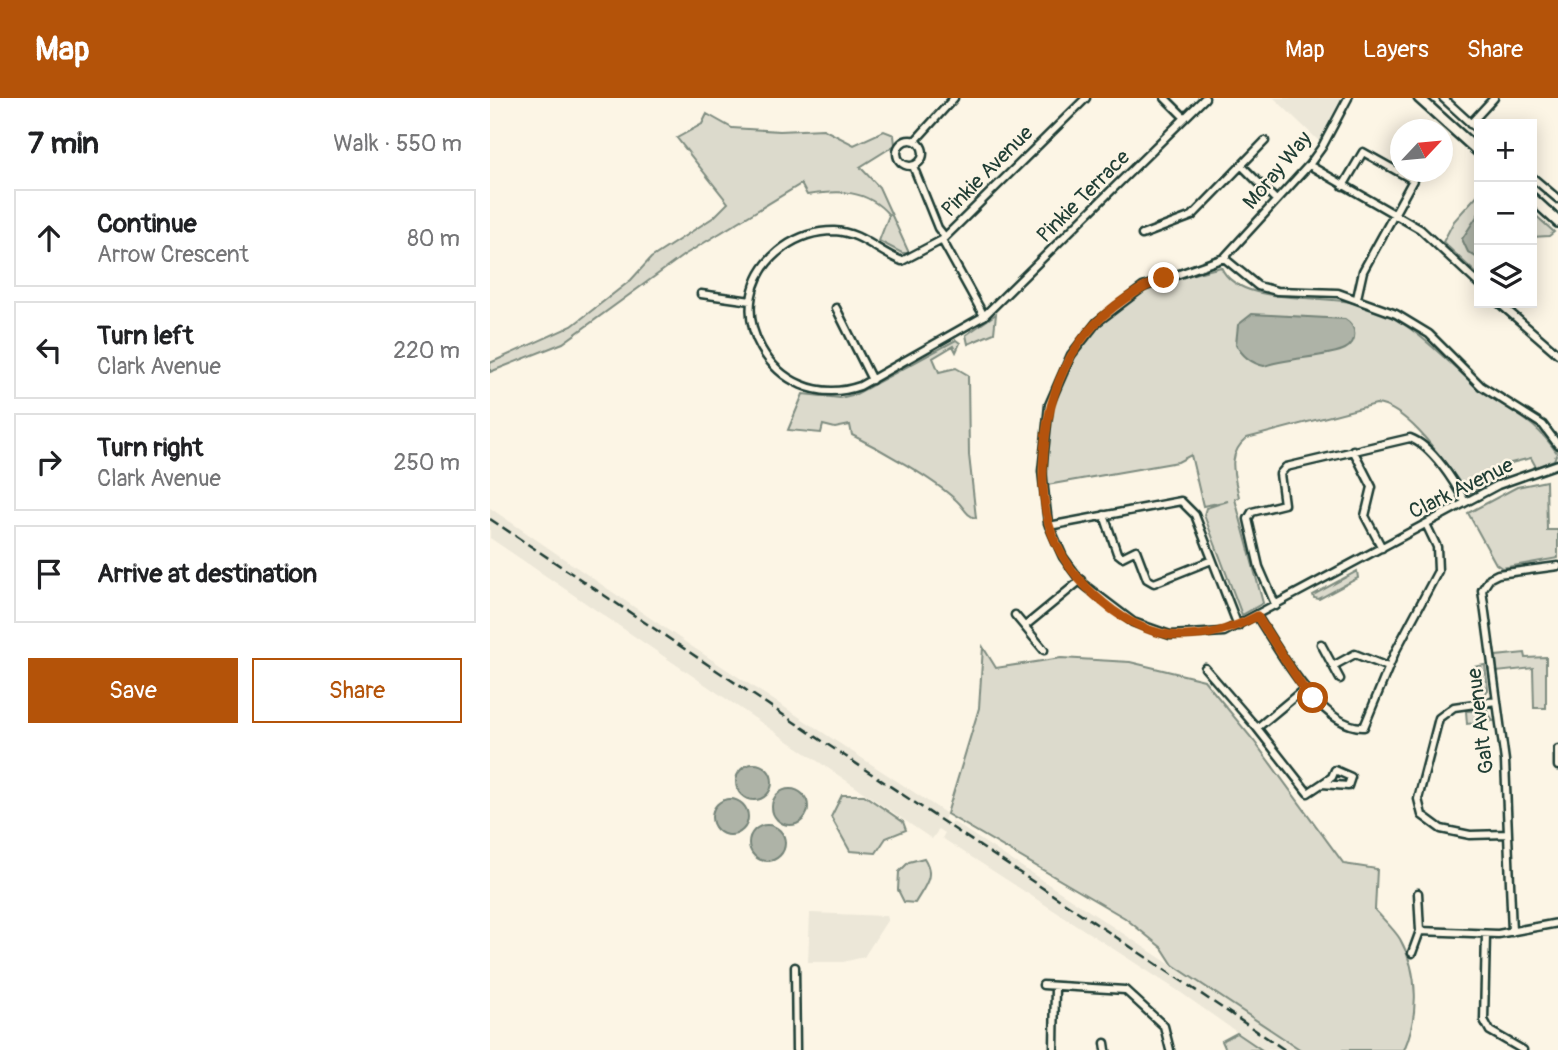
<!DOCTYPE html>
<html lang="en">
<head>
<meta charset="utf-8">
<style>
  :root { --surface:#fff; --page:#f2f2f2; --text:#202124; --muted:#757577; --line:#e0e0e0; --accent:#b45309 }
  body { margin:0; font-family:Pangolin,sans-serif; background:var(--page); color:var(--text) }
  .controls { position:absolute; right:21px; top:21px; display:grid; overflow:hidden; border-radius:0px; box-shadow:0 4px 18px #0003 }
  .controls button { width:63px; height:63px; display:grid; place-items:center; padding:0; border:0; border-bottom:2px solid var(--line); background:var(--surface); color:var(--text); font:35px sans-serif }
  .compass { position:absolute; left:900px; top:21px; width:63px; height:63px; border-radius:50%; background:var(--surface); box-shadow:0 4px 18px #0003; rotate:64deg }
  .stop { position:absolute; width:21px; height:21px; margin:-16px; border:5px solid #b45309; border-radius:50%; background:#fff }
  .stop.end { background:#b45309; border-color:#fff; box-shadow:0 2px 7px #0008 }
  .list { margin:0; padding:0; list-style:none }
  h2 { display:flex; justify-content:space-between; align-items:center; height:91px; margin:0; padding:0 28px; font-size:30px }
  h2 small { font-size:23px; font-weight:400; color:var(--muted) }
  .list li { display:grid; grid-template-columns:46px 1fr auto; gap:21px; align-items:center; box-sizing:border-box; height:98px; margin:0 14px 14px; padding:0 14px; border:2px solid var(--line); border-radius:0px }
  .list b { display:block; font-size:26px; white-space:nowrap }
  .list p { margin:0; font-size:23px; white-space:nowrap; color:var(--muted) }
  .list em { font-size:23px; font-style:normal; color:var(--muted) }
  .actions { display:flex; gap:14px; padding:21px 28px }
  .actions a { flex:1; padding:16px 0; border:2px solid var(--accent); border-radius:0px; text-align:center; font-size:24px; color:var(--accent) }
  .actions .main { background:var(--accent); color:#fff }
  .icon { flex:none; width:38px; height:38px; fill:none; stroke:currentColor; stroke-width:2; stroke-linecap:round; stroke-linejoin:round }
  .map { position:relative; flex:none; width:1068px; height:952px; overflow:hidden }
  header { display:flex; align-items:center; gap:42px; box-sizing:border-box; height:98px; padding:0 35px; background:var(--accent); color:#fff }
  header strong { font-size:33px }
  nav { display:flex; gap:38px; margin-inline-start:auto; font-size:24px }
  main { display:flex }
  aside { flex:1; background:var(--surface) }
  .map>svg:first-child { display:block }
  .built { fill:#ece7d8 }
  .green { fill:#dcdacc; stroke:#7e8c80; stroke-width:2 }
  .water { fill:#aeb3a7; stroke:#758479; stroke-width:2 }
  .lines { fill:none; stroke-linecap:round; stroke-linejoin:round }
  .street-casing { stroke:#1f3d34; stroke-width:11 }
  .secondary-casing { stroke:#1f3d34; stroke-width:14 }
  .street { stroke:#fcf5e5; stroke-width:6 }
  .secondary { stroke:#fcf5e5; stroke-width:9 }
  .rail { stroke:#1f3d34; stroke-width:2.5; stroke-dasharray:10 5; stroke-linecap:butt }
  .route { stroke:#b45309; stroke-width:9 }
  .labels { text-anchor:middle; stroke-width:5; stroke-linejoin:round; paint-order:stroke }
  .street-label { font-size:21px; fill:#1f3d34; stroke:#fcf5e5 }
</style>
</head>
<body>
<header>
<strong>Map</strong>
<nav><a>Map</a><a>Layers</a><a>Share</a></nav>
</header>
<main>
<aside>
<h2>7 min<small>Walk · 550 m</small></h2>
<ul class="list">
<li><svg class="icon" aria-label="ahead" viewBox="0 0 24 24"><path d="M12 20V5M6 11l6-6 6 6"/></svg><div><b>Continue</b><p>Arrow Crescent</p></div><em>80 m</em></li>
<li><svg class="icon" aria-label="left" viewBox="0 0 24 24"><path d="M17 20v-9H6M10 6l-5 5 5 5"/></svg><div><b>Turn left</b><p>Clark Avenue</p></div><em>220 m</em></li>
<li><svg class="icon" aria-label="right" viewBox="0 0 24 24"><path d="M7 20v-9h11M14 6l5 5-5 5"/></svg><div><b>Turn right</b><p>Clark Avenue</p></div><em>250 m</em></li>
<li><svg class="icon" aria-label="arrive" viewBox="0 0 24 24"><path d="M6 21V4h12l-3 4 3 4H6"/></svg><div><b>Arrive at destination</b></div></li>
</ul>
<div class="actions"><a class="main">Save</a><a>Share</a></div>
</aside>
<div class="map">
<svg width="1068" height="952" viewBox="0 0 1068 952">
  <rect width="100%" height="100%" fill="#fcf5e5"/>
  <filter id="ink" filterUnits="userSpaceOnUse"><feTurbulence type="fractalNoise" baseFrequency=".0143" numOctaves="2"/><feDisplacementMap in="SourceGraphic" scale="14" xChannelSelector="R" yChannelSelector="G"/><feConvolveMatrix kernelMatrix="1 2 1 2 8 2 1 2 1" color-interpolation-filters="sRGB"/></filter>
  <g filter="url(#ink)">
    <path class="built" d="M784 0H851L829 43Z
      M0 410 198 546 457 716 454 721 460 726 462 723 810 952H772L690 894 452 740 455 735 449 731 442 741 0 440Z
      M320 815 397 818 398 821 374 859 353 864H318Z"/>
    <path class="green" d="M217 16 242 30 290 33 333 31 364 47 394 33 404 37 405 47 370 69 389 89 419 155H412L389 143 399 117C377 91 349 92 317 97L311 86 194 157 73 245 0 274V265L82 228 141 182 161 160 224 119 238 105 187 40 212 26Z
      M989 95V178L953 144 964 123Z
      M1042 114 1064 134 1059 138 1042 139Z
      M731 169C748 208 829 196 864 205 923 219 946 256 990 291 1022 317 1041 317 1067 355L1064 362 1046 369 1041 360 1013 367 1010 370 1013 379 978 396C958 370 920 309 886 306L757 340C736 357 744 376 749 399L745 401 773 505 752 517 714 417 716 410 738 403 713 408 701 357 688 364 557 387C558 365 556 339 561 317 571 272 599 231 636 204 662 184 701 177 731 169Z
      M506 216 504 235 478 246 476 237Z
      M466 242 470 245 466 254 463 248 443 260 449 274 466 270 478 277 479 357 486 420C476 418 474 409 466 402 442 380 392 352 362 337L360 327 345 330 333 327 331 335 298 332 313 296 350 300 366 296Z
      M1056 383 1057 432H1068V460L1012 470 1006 466 978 415 1027 389Z
      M867 473 868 480 829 501 824 500 823 497Z
      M493 549 506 570 571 560 640 564 714 582 764 643 854 766 887 771 885 812C893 821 904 831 910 841 929 875 929 917 914 952H811L683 867 672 850 635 820 457 716 489 610Z
      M1035 555 1036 560 1056 559V610H1044L1043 570 1007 574 1006 558Z
      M995 567 998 592 993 598 986 600 983 569Z
      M997 612 1003 623 977 626 976 613Z
      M352 697H374L413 724 416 732 396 740 386 755 360 753 341 719Z
      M434 760C446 778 434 789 425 805L414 804 408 792 409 774 419 764Z
      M747 935 772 952H736L732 943Z"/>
    <path class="water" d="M989 115V161L978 154 972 141Z
      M762 216 855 221C867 228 868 244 855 251 840 259 796 260 774 268 761 265 752 258 746 246L748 227Z
      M246 684a18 18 0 1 1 36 0a18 18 0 1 1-36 0Z
      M282 709a18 18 0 1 1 36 0a18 18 0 1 1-36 0Z
      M222 719a18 18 0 1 1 36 0a18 18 0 1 1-36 0Z
      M259 745a18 18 0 1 1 36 0a18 18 0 1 1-36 0Z"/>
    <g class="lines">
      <g class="street-casing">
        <path id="street" d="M596 0 452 142 412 163C388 154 371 134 344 133 326 133 308 139 294 149 218 204 284 318 370 288L494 218 715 0
          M675 0 695 20
          M858 0 832 49 819 67 734 160 653 189 607 224 581 257 559 307 552 373 558 425 573 459 593 486 643 524 680 537 734 534 1008 387 1068 366
          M953 0 989 33
          M980 26 1004 0
          M407 55a13 13 0 1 1 26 0a13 13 0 1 1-26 0Z
          M425 43 464 0
          M819 67 930 131 989 186
          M423 68 448 130 455 139
          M752 68 786 102
          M1042 79 1068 101
          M853 88 873 54 923 82 873 173 867 200
          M652 137 702 118 775 43
          M452 142 494 218
          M734 160 768 188 787 193 848 195 906 216 939 236 991 288 1053 327 1068 347
          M211 196 261 203
          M1009 205 1068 256
          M346 210 382 282
          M863 352 882 389 875 418 892 450
          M614 417 627 455 632 459 646 452 657 481 664 485 722 462
          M559 428 691 403 705 417 748 528
          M786 508 769 469 758 421 762 414 794 406 790 376 796 369 920 340C942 348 964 383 975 404
          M525 517 554 552
          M767 518C787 549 831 631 874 629L905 554 948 473 947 449 936 426
          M535 528 591 482
          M831 546 850 581
          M843 568 865 556 898 569
          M715 570 767 630
          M814 591 767 630 818 695 842 679 845 672 861 679 858 688 832 686
          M1006 603 964 609 949 620 928 701 932 717 951 731 980 737 1017 736
          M1068 651V668
          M930 833 1008 836 1068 825
          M1022 834 1015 663 992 492 1000 480 1008 476 1068 468
          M996 836 994 922 1000 933 1033 952
          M922 855 930 833 928 795
          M305 869 306 952
          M553 887 635 892 674 928 680 952
          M615 945 616 952
          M564 952 565 888"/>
      </g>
      <g class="secondary-casing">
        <path id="secondary" d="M929 0 989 54
          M1042 100 1068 124"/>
      </g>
      <use href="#street" class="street"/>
      <use href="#secondary" class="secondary"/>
      <path class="rail" d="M0 421 795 952"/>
    </g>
  </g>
  <g class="lines" filter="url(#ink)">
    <path class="route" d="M674 180C597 212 560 271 554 353 552 377 552 403 559 427 574 477 627 529 680 537 711 541 740 532 767 518L814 591 823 600"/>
  </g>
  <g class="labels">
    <g class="street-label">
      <text transform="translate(787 72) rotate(-50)" y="7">Moray Way</text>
      <text transform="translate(497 73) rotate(-45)" y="7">Pinkie Avenue</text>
      <text transform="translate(593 98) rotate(-45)" y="7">Pinkie Terrace</text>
      <text transform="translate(971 390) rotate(-26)" y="7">Clark Avenue</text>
      <text transform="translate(990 623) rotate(-97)" y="7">Galt Avenue</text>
    </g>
  </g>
</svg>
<div class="controls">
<button>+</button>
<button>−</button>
<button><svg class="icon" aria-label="layers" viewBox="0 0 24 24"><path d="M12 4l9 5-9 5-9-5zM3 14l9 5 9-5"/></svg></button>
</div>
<svg class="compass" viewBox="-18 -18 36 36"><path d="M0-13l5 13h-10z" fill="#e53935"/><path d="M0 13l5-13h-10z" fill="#757577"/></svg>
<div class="stop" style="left:823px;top:600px"></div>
<div class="stop end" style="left:674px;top:180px"></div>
</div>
</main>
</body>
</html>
